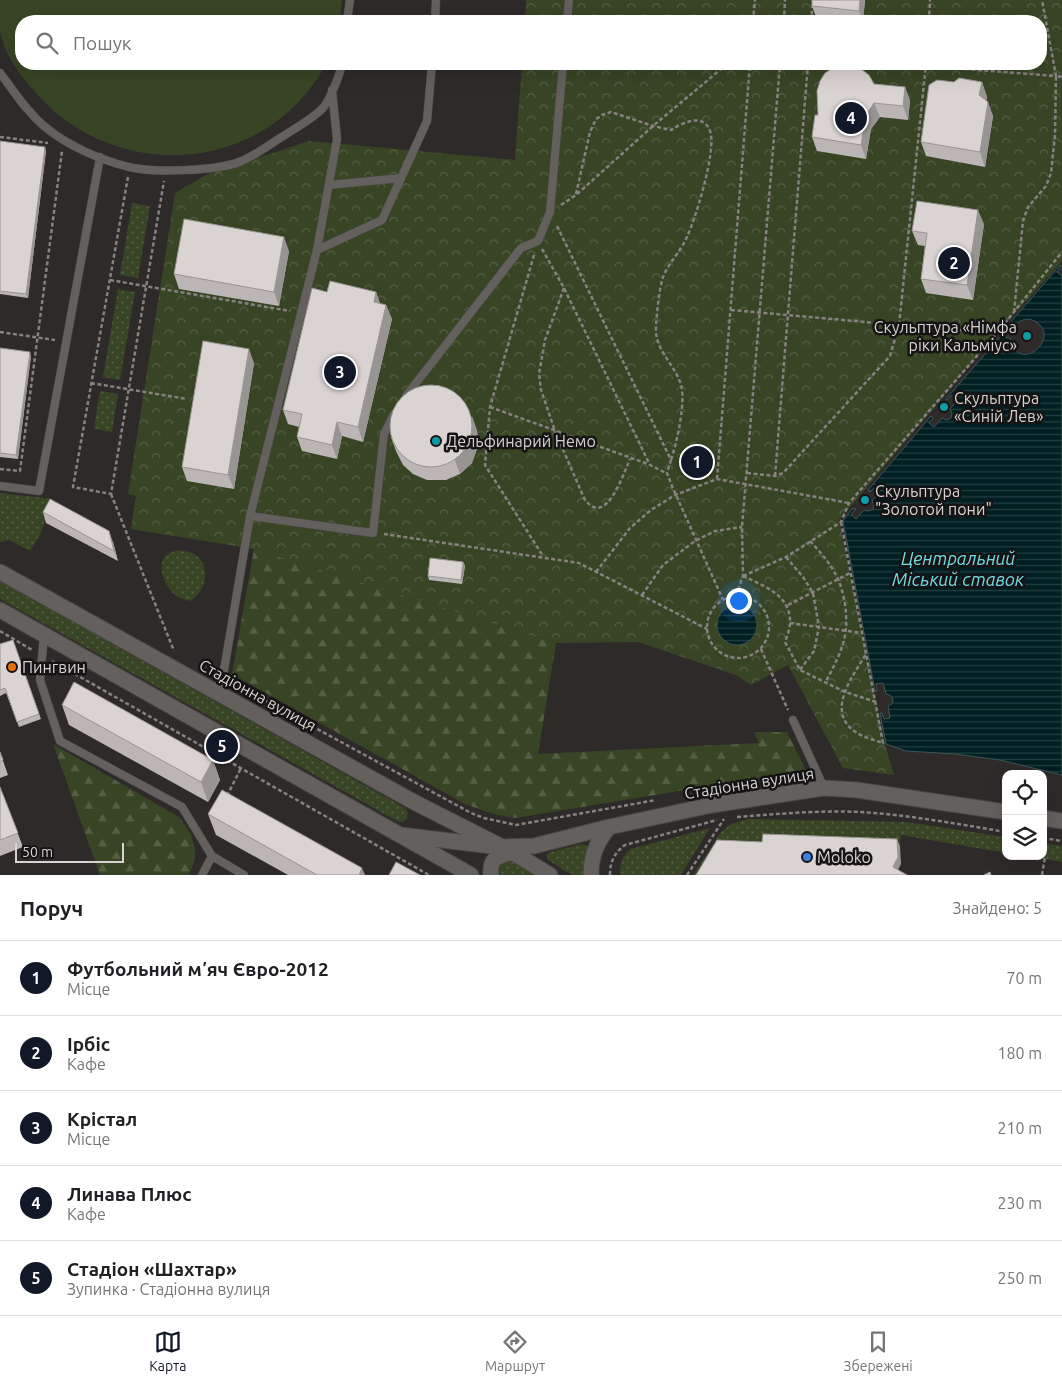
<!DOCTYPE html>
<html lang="uk">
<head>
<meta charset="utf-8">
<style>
  :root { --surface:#fff; --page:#f6f6f6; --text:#202124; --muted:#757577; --line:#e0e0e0; --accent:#111827 }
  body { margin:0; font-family:Ubuntu,sans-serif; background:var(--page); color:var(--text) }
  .controls { position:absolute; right:15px; bottom:15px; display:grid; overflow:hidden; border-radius:10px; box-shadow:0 5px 20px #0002 }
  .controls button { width:45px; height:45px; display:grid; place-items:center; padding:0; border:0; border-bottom:1px solid var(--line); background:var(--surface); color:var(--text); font:25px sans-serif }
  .scale { position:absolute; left:15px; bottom:12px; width:109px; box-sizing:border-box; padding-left:5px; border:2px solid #d6d3d2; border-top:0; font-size:14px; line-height:18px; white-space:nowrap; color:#d6d3d2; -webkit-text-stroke:4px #151313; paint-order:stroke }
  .you { position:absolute; left:738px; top:600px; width:18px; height:18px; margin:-12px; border:4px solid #fff; border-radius:50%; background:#1a73e8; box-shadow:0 0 0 8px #1a73e833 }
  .badge { display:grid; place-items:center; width:32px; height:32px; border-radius:50%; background:var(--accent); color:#fff; font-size:16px; font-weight:700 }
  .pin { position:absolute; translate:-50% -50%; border:2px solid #fff; box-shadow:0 1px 5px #0006 }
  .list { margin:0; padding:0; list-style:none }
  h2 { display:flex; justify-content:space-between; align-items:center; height:65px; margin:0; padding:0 20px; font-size:21px }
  h2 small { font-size:16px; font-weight:400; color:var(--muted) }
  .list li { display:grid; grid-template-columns:32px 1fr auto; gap:15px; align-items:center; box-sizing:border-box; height:75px; padding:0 20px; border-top:1px solid var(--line) }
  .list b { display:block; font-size:19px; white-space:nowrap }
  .list p { margin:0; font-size:16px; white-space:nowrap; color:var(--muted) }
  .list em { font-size:16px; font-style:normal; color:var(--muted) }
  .icon { flex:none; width:28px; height:28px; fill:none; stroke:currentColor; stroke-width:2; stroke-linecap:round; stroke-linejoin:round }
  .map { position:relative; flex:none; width:1062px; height:875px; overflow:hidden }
  .search { position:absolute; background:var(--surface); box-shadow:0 5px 20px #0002; left:15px; right:15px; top:15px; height:55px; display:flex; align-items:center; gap:12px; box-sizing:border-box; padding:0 18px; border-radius:20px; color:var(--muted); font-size:19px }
  .sheet { height:440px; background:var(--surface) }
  nav { display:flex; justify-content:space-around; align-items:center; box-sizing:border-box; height:70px; border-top:1px solid var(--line); background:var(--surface); font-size:14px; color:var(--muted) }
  nav a { display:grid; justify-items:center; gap:2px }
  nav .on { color:var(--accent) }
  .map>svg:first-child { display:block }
  .grass { fill:url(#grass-dots) }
  .forest { fill:url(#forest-firs) }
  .park { fill:url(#park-crowns) }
  .pitch { fill:#384525 }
  .water { fill:url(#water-rules); stroke:#405557 }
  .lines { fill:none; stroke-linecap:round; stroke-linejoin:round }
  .service-casing { stroke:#484544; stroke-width:9 }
  .tertiary-casing { stroke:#484544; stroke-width:17 }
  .path { stroke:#868281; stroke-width:2.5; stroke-dasharray:4 2.5; stroke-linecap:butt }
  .service { stroke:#64605e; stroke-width:8 }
  .tertiary { stroke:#64605e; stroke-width:15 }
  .wall { fill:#bbb5b5 }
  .shaded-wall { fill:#989493 }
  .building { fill:#d9d3d2; stroke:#989493 }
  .culture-dot { fill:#0f9aa8; stroke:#151313; stroke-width:2 }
  .food-dot { fill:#e8710a; stroke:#151313; stroke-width:2 }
  .shop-dot { fill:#3f7fe0; stroke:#151313; stroke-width:2 }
  .labels { text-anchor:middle; stroke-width:5; stroke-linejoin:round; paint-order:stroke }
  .poi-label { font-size:16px; fill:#d6d3d2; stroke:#151313; text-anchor:start }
  .street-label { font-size:16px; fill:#d6d3d2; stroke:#151313 }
  .water-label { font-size:18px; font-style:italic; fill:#73dae5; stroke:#151313 }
</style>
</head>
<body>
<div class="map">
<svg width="1062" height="875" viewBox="0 0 1062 875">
  <defs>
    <pattern id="grass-dots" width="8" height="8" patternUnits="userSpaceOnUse" patternTransform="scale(1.25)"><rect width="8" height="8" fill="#384525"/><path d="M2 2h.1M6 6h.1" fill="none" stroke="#545f44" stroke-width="1.8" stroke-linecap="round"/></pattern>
    <pattern id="forest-firs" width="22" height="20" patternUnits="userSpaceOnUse" patternTransform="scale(1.25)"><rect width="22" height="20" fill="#384525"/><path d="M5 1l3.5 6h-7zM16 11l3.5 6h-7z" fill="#545f44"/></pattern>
    <pattern id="park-crowns" width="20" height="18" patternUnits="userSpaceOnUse" patternTransform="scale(1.25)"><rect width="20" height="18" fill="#384525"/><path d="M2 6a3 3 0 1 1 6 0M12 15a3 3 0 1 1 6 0" fill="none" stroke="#545f44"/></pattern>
    <pattern id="water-rules" width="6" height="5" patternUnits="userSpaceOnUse" patternTransform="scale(1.25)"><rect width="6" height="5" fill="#001f22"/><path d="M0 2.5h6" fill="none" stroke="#243f41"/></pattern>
  </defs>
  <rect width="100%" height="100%" fill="#2e2a29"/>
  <path class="grass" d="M132 203 150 206 138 278 120 275Z
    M118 289 135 292 120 380 103 377Z
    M100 391 118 394 112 432 94 429Z
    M0 493 53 499 40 535 30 551 9 540 0 542Z
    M178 550C184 551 192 552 197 556 211 569 206 592 190 601 184 599 179 598 175 595 166 587 157 569 164 558 166 554 173 552 178 550Z
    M0 581 405 808 408 813 406 820 402 822 397 821 0 599Z
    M748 819 905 822 1006 837V853L901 835 900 846 765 841 703 875H693L721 832 731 824Z
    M710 828 681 875H620C620 863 622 856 631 849Z
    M1043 843 1062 846V862L1024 856H1043Z
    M582 844 588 846 584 864 586 875H572L548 860 547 854 551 852Z
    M508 860 513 861 536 875H498L497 869 501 862Z"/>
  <path class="forest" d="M254 549 556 643 538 754 759 743 754 732H787L806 770 515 818 493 814 465 804 232 674Z
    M53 744 179 817C193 834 202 854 188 875H100Z"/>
  <path class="park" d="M526 0H1062V261L997 333 839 520 885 745 894 775 843 768 788 665 751 685 736 675 638 642 556 643 254 549 131 529 136 496 128 494 175 193 206 175 309 141 515 160 522 64H1041V21H525Z"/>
  <path class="pitch" d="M0 0H342L340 21H21V64H326C266 175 116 185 35 92 20 75 3 53 0 30 0 20 0 10 0 0Z"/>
  <path class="water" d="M1060 265 1061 266 1057 272 1062 276V775L1000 760 955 754 906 751 886 744 880 713H882L884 719 890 718 888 706 892 704 893 699 890 695 886 694 883 683 876 684 877 691H875L843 521 853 508 856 509 851 514 856 519 864 510 869 511 873 509 874 505 872 501 880 491 875 487 870 492 868 490 931 416 933 418 929 423 934 427 942 418 947 420 951 418 952 413 950 409 958 400 952 395 948 400 946 399 1000 337 1010 338C1018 376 1062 338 1036 322 1026 315 1015 322 1011 332L1003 331Z
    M717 625a20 20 0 1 1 40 0a20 20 0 1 1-40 0Z"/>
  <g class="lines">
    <g class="service-casing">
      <path id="service" d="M347 21 350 0
        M435 21 436 0
        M567 21 569 0
        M0 73C14 91 26 111 44 126 66 145 100 160 129 167 153 173 216 171 239 162 255 156 270 144 285 135 297 127 312 119 322 109 330 101 340 74 342 64
        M329 185 401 178
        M317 250 382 220 427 121 432 64
        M406 396 521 248 538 241 550 212 563 64
        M0 486 39 491 100 157
        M250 516 373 533 384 434 394 414
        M44 635 40 680 60 741 182 807 212 856 244 875
        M220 694 250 516 317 250 337 139 332 90
        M793 720 824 788
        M202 875 212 856"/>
    </g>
    <g class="tertiary-casing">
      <path id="tertiary" d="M0 572 412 801 512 852 550 875
        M0 610 471 875
        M1043 818 1062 821
        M401 835 500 847 534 846 609 827 712 805 824 788 857 790 1006 812
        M491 875C489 856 500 856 516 851
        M591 875C591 855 597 842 609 827"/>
    </g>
    <path class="path" d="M753 21 755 0
      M784 21 785 0
      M811 21 813 0
      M929 21 930 0
      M933 64 939 67 1056 76 1042 0
      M0 137 48 143
      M128 177 73 487 111 494 164 181
      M576 194 590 132 596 119 602 115 611 112 653 126 671 130C682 123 703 112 710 131 717 150 695 222 685 241 679 253 668 264 663 277 659 290 657 312 656 326 654 350 675 364 681 385 686 402 677 442 671 460
      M561 205 576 195 653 126 727 64
      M557 226 671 460 667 473 672 486 723 600
      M542 249 564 288 650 465 666 473
      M534 255 490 407 485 465 543 556
      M110 280 290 311
      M564 288 545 340 539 374 541 390 555 431 584 498C605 530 623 475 630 459
      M731 310 899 325 926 64
      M1014 312 1023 221 1028 207 1046 186 1051 173 1055 135 1056 76 1062 77
      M0 332 55 340
      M91 383 187 399
      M490 407 648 464
      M0 469 20 471 62 151
      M747 473 775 476 783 473 890 356 899 325 997 333
      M775 476 808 64
      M717 479 750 64
      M111 494 174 651
      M841 522 883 743C874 740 862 737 854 731 826 710 853 676 866 654
      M384 534 579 563 707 629
      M810 541C821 553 831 564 838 579 846 598 849 624 843 644 839 657 832 670 825 683
      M786 557 803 577 813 593 819 627 814 651 800 670
      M596 572 630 528 651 510 675 495 717 479 849 503
      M743 576 786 557 841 522 849 503 997 333 1062 252
      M743 576C764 586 791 595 790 623 790 629 787 636 785 642L800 670 845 692 876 702
      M642 595 663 565 695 541 715 531 742 527
      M736 596 743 576 742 527 780 64
      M707 627a31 31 0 1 1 62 0a31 31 0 1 1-62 0Z
      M788 605 850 573
      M790 623 862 633
      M0 631 32 650
      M761 649 788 710
      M52 661 429 875
      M266 701 471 813 484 818 516 825 656 800
      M227 796 241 768
      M737 817C778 814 820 810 861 812 909 815 958 824 1006 832
      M1043 838 1062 841
      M610 875C610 862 614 853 625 845L717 820
      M687 875 724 819
      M1042 875 1045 857 1043 852"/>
    <use href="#service" class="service"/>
    <use href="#tertiary" class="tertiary"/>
  </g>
  <path class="wall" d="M865 0 863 21H855L816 17 812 6Z
    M982 82 987 97 986 100 993 116 985 167 926 156 921 142Z
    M874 84 905 87 910 101 908 120 880 117 871 129 866 159 817 151 812 137 818 115Z
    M0 141 46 151 28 298 0 294Z
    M984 224 973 300 926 293 921 279 925 246 918 245 912 231Z
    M289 251 279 306 179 289 174 274Z
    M327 292H376L380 304 386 305 392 319 363 442 342 436 337 459 302 451 297 437 299 427 288 424 283 410Z
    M0 348 31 356 18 459 0 457Z
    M254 363 234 489 187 481 182 467Z
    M477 430 478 446 472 463 460 474 446 480H427L413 474 403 465 396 451 391 437Z
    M43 512 113 542 118 561 46 523Z
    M463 562 465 566 462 584 429 580 428 576Z
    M13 640 41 719 19 727 6 693 0 696V644Z
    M62 705 213 760 220 780 208 802 69 725Z
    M0 752 8 775 0 778Z
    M0 787 23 847 0 856Z
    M208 814 365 875H288L216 835Z"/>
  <path class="shaded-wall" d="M860 0H865L863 21 859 11Z
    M982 82 987 97 985 109 979 95Z
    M905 87 910 101 908 120 903 106Z
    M988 102 993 116 985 167 980 152Z
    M874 103 880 117 871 129 866 159 861 145 866 115Z
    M45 147 46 151 28 298 26 294Z
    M978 210 984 224 973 300 967 285Z
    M284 237 289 251 279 306 274 292Z
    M376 292 381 306 374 302Z
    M386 305 392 319 363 442 358 427Z
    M249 349 254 363 234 489 228 475Z
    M30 352 31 356 18 459 16 455Z
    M472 416 477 430 478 446 472 463 460 474 455 460Z
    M337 422 342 436 337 459 332 445Z
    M109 531 113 542 118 561 114 551Z
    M463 562 465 566 462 584 461 580Z
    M213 760 220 780 208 802 201 782Z
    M897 839 900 846 901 864 896 874 893 867Z
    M362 868 365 875H359Z"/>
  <path class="building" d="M812 0H860L859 11 812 6Z
    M842 65H852L861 69 869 75 874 84 905 87 903 106 874 103 866 115 861 145 812 137 815 115H818L817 91 820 81 825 73 833 68Z
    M959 78 982 82 979 95 988 102 980 152 921 142 929 85 937 80 954 82Z
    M0 141 45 147 26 294 0 291Z
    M917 201 978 210 967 285 921 279 927 233 912 231Z
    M184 219 284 237 274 292 174 274Z
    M330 281 376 292 374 302 386 305 358 427 337 422 332 445 297 437 302 414 283 410 312 288 327 292Z
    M203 341 249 349 228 475 182 467Z
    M0 348 30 352 16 455 0 453Z
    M390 426a41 41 0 1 1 82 0a41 41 0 1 1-82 0Z
    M50 499 109 531 114 551 43 512Z
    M430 558 463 562 461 580 428 576Z
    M13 640 39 714 17 722 5 688 0 690V644Z
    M74 682 213 760 201 782 62 705Z
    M0 752 3 760 0 762Z
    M0 787 18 833 0 840Z
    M222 790 362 868 359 875H317L208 814Z
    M763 834 897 839 898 857 893 867 907 875H696L717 840 762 842Z
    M396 862 420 875H389Z
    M990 872 991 875H984Z"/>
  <g class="culture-dot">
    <circle cx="1027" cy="336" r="5"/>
    <circle cx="944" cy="407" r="5"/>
    <circle cx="436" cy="441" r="5"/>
    <circle cx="865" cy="500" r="5"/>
  </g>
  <circle class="food-dot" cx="12" cy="667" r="5"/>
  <circle class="shop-dot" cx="807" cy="857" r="5"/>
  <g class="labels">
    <g class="poi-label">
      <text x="1017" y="333" text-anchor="end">Скульптура «Німфа<tspan x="1017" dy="18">ріки Кальміус»</tspan></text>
      <text x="954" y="404">Скульптура<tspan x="954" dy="18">«Синій Лев»</tspan></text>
      <text x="446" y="447">Дельфинарий Немо</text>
      <text x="875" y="497">Скульптура<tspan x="875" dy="18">"Золотой пони"</tspan></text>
      <text x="22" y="673">Пингвин</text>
      <text x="817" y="863">Moloko</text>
    </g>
    <g class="street-label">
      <text transform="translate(258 695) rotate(29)" y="6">Стадіонна вулиця</text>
      <text transform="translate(749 783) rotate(-9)" y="6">Стадіонна вулиця</text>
    </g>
    <g class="water-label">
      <text x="958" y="565">Центральний<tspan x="958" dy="21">Міський ставок</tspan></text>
    </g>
  </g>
</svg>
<div class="controls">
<button><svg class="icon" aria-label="locate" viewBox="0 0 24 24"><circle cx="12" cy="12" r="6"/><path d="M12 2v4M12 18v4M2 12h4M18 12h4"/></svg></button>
<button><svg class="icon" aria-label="layers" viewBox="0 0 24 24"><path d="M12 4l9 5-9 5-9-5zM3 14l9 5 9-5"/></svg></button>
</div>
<div class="scale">50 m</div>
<div class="you"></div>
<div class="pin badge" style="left:697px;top:462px">1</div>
<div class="pin badge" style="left:954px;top:263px">2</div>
<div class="pin badge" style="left:340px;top:372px">3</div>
<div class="pin badge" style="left:851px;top:118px">4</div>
<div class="pin badge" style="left:222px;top:746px">5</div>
<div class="search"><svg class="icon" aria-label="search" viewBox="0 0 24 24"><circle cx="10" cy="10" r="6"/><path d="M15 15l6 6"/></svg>Пошук</div>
</div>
<section class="sheet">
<h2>Поруч<small>Знайдено: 5</small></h2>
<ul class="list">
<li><span class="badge">1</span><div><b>Футбольний мʼяч Євро-2012</b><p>Місце</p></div><em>70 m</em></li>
<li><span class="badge">2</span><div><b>Ірбіс</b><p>Кафе</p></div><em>180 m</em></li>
<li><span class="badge">3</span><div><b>Крістал</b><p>Місце</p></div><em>210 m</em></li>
<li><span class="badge">4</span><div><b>Линава Плюс</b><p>Кафе</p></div><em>230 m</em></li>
<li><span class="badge">5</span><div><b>Стадіон «Шахтар»</b><p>Зупинка · Стадіонна вулиця</p></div><em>250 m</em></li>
</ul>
</section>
<nav>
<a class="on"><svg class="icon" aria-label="map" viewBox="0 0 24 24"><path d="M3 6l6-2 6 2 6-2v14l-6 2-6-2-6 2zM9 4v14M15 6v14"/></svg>Карта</a>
<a><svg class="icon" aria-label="directions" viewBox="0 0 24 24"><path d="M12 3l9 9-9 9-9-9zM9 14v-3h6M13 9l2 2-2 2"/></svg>Маршрут</a>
<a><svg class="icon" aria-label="saved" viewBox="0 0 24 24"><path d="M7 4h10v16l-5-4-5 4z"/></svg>Збережені</a>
</nav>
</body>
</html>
